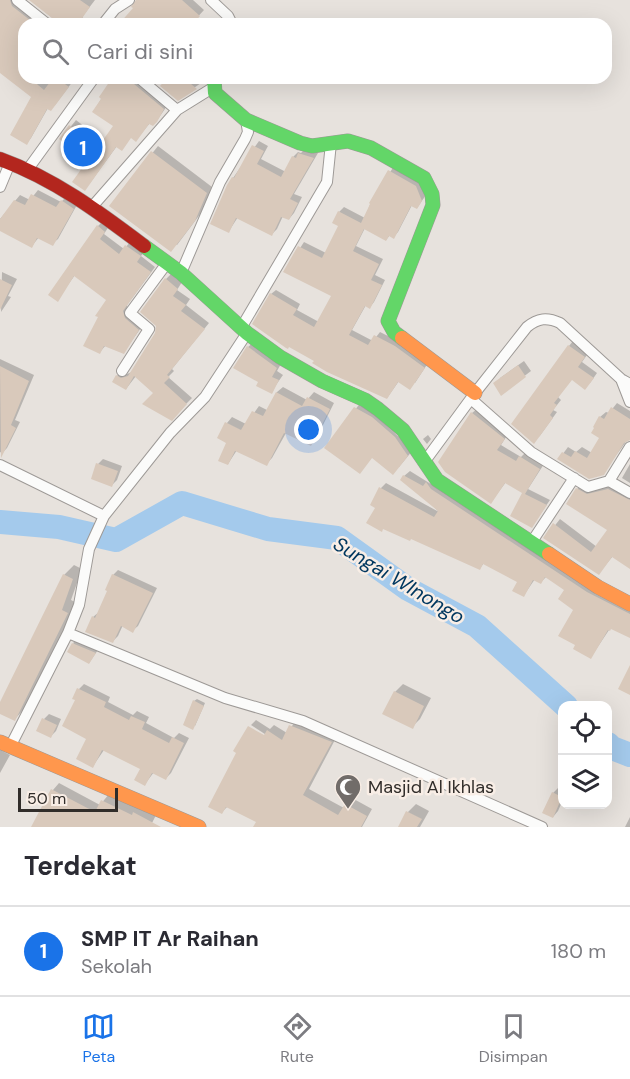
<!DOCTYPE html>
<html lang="id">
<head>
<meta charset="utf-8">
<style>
  :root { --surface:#fff; --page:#f7f7f7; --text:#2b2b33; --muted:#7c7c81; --line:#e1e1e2; --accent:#1a73e8 }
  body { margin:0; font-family:"DM Sans",sans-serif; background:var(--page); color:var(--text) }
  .controls { position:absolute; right:18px; bottom:18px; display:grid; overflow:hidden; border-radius:12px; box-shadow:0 6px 24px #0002 }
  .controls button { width:54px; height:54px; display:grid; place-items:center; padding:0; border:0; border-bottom:2px solid var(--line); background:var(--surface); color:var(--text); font:30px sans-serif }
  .scale { position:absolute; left:18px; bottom:15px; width:100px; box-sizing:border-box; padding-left:6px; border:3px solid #312d2a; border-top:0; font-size:16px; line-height:21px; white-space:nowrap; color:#312d2a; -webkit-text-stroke:4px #f9eee6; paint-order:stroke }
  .you { position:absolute; left:309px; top:430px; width:21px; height:21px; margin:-15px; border:4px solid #fff; border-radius:50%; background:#1a73e8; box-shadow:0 0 0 9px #1a73e833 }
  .badge { display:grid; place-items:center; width:39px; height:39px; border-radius:50%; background:var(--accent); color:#fff; font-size:20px; font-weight:700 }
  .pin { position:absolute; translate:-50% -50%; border:3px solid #fff; box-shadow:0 2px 6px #0006 }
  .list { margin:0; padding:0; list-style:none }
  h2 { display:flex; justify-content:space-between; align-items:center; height:78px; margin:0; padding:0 24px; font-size:26px }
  h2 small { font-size:20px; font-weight:400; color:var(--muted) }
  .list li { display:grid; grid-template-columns:39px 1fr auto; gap:18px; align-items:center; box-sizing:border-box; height:90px; padding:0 24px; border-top:2px solid var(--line) }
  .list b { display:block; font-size:22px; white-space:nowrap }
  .list p { margin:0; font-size:20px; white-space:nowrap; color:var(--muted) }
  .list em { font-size:20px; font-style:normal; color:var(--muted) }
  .icon { flex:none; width:33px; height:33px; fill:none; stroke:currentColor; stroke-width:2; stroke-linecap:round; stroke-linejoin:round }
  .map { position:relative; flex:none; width:630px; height:827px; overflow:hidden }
  .search { position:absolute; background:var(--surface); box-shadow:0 6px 24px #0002; left:18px; right:18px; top:18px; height:66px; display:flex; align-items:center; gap:15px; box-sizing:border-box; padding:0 21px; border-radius:18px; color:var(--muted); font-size:22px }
  .sheet { height:168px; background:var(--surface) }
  nav { display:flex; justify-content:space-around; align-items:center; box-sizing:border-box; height:84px; border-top:2px solid var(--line); background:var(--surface); font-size:16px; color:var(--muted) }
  nav a { display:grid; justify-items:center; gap:3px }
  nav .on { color:var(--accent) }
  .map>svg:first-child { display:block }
  .shadow { fill:#0003 }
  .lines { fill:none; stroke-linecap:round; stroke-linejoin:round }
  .river { stroke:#a4caec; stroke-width:24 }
  .building { fill:#d9c9bb }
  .street-casing { stroke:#9d9996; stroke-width:12 }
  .fast-casing { stroke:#9d9996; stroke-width:15 }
  .slow-casing { stroke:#9d9996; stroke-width:15 }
  .jam-casing { stroke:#9d9996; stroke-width:15 }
  .street { stroke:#fbfbfa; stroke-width:10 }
  .fast { stroke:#63d668; stroke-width:14 }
  .slow { stroke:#ff974d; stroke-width:14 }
  .jam { stroke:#b3261e; stroke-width:14 }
  .labels { text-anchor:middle; stroke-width:5; stroke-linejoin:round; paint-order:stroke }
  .poi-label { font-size:18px; fill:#312d2a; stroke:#f9eee6; text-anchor:start }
  .water-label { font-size:20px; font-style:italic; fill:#00375f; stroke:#f9eee6 }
</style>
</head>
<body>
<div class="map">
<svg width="630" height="827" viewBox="0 0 630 827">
  <rect width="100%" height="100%" fill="#e7e2dd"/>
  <path class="shadow" d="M0 0H16L46 24H24V78H68L73 81 55 105 48 108 31 138 27 143 33 96 0 71Z
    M31 0H95L82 17 87 21 84 24H56V21Z
    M138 0H193L204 10 193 22 195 24H128Z
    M106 78H140L169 103 158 119 150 123 136 140 132 137 117 146 90 183 89 161 61 139 76 120 104 142 115 126 94 111 110 84 104 80Z
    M169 78H195L201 83 178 99Z
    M259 141 268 146 261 159 286 172 293 157 298 152 301 153 305 149 318 153 294 194 302 197 294 213 289 219 283 216 277 229 272 234 238 217 229 231 233 178Z
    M158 146 212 187 201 213 177 245 111 205Z
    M394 166 420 181 426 195 417 208 412 205 398 232 393 237 390 235 386 240 365 228 356 246 383 259 375 275 385 280 374 302 370 307 366 305 352 330 373 341 380 332 400 342 428 363 415 383 399 381 387 398 316 361 271 294 276 290 300 304 297 310 319 322 333 295 285 271 304 242 326 253 340 225 339 212 344 207 365 218 371 202Z
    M38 190 61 202 67 196 78 203 58 239 52 244 39 237 32 246 0 230V219L20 195 30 200Z
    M103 221 109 226 104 234 124 249 131 241 145 251 141 256 155 267 127 305 129 313 143 325 123 353 106 345 100 352 108 300 75 275 57 300 98 226Z
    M2 272 17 279 8 296 11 297 1 312Z
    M171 274 182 282 177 290 190 299 186 305 209 323 172 369 174 371 168 377 192 398 171 419 155 393 136 376 126 389 117 376 122 370 127 374 132 372 157 334 166 279Z
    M573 341 589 352 582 362 597 373 590 383 572 378 558 397 561 400 553 410 557 412 539 437 569 346Z
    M254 342 282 362 277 371 283 375 271 392 260 382 248 347Z
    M0 359 34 375 15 420 20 422 7 448 2 453 0 452Z
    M524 361 531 371 502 393 500 378Z
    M283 387 307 400 314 392 334 403 316 439 311 445 286 433 272 458 266 464 237 450 228 464V442L219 437 227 423 232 417 246 424 259 406 267 410 277 392Z
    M361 402 413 450 399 467 373 456 360 472 327 447Z
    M617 403 630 411V438L628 439 603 473 559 459 568 447 576 452 582 447 592 453 601 438 595 427 600 417 606 412 609 413Z
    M477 409 508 434 501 445 521 457 525 453 544 464 528 489 550 500 532 526 524 493 506 482 491 502 472 413Z
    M428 435 431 439 427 444 423 439Z
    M103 459 122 466 117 480 112 485 98 464Z
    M630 464V483L622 478Z
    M410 471 630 608V637L611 627 591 657 566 589 547 576 541 582 535 579 524 595 519 581 484 563 480 568 377 507 381 488 386 483 439 512 404 476Z
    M583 484H614L630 493V568L613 556 599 573 545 538 560 519 597 547 609 530 577 489Z
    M74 565 82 569 71 600 77 603 24 709 15 719 0 712V705L64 575Z
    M118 570 157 588 138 626 132 631 123 625 118 636 112 642 93 617 99 612 109 590 113 575Z
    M78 638 100 647 89 663 73 643Z
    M84 684 110 697 108 702 133 715 137 711 149 717 146 723 174 738 179 733 189 738 171 773 166 778 154 772 145 784 142 768 104 750 93 766 88 738 77 700 79 689Z
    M403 684 431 698 420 719 412 727 395 692Z
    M197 699 205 703 195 726 194 701Z
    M49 714 61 719 56 731 51 736 44 719Z
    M297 719 337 736 309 789 344 808 352 798 372 809 362 827H255L258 821 228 806 222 812 271 738 251 725 256 720 270 729 274 725 287 733Z
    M0 750 10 755 0 773Z
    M59 783 100 805 109 794 156 815 150 827H33L53 790Z
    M558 788 562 790V802L558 811 553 817V793Z
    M416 804 429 811 420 827H400L408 812Z
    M630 817V827H625Z"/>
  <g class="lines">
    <path class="river" d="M0 522 59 527 116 540 182 503 268 529 337 538 408 589 477 626 566 706
      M608 744 612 748 630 755"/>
  </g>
  <path class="building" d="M0 0H10L12 6 35 24H24V79H31L44 90 53 78H57L69 87 51 111 47 109 27 145 10 135 31 97 0 73Z
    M29 0H80L90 7 78 24H54L52 18Z
    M136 0H182L200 16 193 24H119L133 8 131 7Z
    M112 78H132L134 84 164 109 157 122 153 126 149 124 136 142 131 138 122 151 116 147 85 191 72 182 87 161 59 139 69 125 98 147 113 126 92 112 101 99 99 97Z
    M167 78H184L197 89 178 101 160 86Z
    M252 145 264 151 257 164 281 177 292 156 296 158 298 153 314 158 290 199 298 203 289 220 281 217 272 236 236 218 229 233 210 224 227 185 232 177 234 178Z
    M151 151 207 193 195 221 171 252 109 206Z
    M388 170 416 186 422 201 417 209 411 206 394 239 389 236 386 241 364 229 353 251 379 264 371 280 382 285 370 309 365 306 349 335 368 345 374 335 395 346 425 368 410 390 398 382 387 399 327 372 312 363 314 361 289 347 288 349 286 348 252 324 270 293 297 309 293 315 314 327 331 296 283 272 298 246 322 258 338 226 332 223 338 211 361 223 370 204 369 203Z
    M31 194 56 207 61 200 74 209 53 246 37 238 32 248 0 231V219L14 200 25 205Z
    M97 225 105 232 100 239 119 254 125 245 141 256 137 262 151 272 123 311 125 318 139 330 124 354 104 346 100 354 83 346 98 317 95 316 106 300 74 276 58 302 48 295Z
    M165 278 178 289 173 296 186 305 181 311 205 329 167 375 170 377 164 383 187 404 172 421 142 404 153 393 134 376 126 390 112 382 116 375 121 378 128 376 155 333 156 326 140 312Z
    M0 279 12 285 0 310Z
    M568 345 585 357 578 367 594 378 585 390 572 380 554 403 557 405 550 415 553 418 534 444 511 424Z
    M247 346 277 368 272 377 279 380 272 394 256 386 258 382 233 368Z
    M518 365 526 377 501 396 493 383Z
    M0 366 29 381 11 425 16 428 1 458Z
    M276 392 302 406 307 397 330 409 311 446 284 433 267 466 235 451 228 465 218 461 226 443 217 438 225 422 241 430 252 411 263 416Z
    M354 407 372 417 395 437 408 456 393 475 372 458 360 474 324 448Z
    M611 407 630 419V440L624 443 604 475 589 479 557 459 562 452 571 457 575 451 587 458 599 438 591 433 594 428 593 427 599 416 604 419Z
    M471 412 505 439 497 450 516 461 519 456 540 469 525 494 547 505 532 528 510 516 522 493 505 483 491 504 445 472 438 462Z
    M96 463 118 471 112 487 91 479Z
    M403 475 423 486 426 482 431 489 587 592 630 614V638L611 629 610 631 608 630 591 659 573 649 575 645 558 636 573 610 558 599 564 590 545 577 541 584 533 580 524 597 512 591 517 582 483 564 480 570 411 539 410 541 383 529 382 532 366 523 375 508 370 505 379 487 434 517 438 511 400 480Z
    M576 488 587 494 608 489 630 500V569L612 557 599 575 543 538 553 523 591 552 607 530 566 504Z
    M63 574 73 579 62 610 68 613 15 721 0 714V702Z
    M112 574 153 593 133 633 121 626 113 643 85 632 92 616 95 618 107 591 105 590Z
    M72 643 96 653 89 664 67 652Z
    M630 665V695L618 689Z
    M77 688 106 702 104 707 129 720 131 716 145 722 142 729 169 743 172 737 184 743 166 780 152 773 145 786 134 780 140 769 102 750 93 768 76 759 86 739 62 726 75 700 72 699Z
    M394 691 424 706 413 729 382 714Z
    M193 700 204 706 193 730 183 725Z
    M42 718 57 725 51 738 36 731Z
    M289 725 332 742 303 795 338 815 345 804 367 816 361 827H253L256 822 226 807 222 814 208 807 236 753 233 751 248 726 264 735 267 730 282 740Z
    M51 789 95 812 101 800 132 815 133 812 161 827H31Z
    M552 792 562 797 553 818 542 813Z
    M406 811 422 819 417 827H398Z"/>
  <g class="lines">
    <g class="street-casing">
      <path id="street" d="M17 0 47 24
        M211 0 228 16 232 24
        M103 24 115 9 129 0
        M139 78 177 110 214 87
        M28 169 94 78
        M0 187 10 163
        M91 208 177 110
        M181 273 220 182 245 139 248 132 246 120
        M241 328 327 182 331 143
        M122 371 149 329 130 313 167 263
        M621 379 630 402
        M471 399 531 452 588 487 609 481 630 447
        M425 461 475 393 527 327C538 318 547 317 560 323L621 379 630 384
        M0 465 104 516
        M609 481 630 493
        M531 543 574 478
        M68 633 225 698 303 721 542 827
        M10 747 68 633 79 605 89 549 104 516 170 433 205 397 247 333"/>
    </g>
    <g class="fast-casing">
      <path id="fast" d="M214 78 215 93 246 120 300 143 312 146 348 141 371 148 424 178 432 194 433 205 388 321 394 332 402 338
        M144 246 181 273 247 333 280 357 322 381 365 400 378 409 403 430 437 480 549 554"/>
    </g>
    <g class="slow-casing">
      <path id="slow" d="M402 338 475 393
        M549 554 598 587 630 604
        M0 742 199 827"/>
    </g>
    <g class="jam-casing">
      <path id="jam" d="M0 159C53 178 99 212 144 246"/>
    </g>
    <use href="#street" class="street"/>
    <use href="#fast" class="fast"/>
    <use href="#slow" class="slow"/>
    <use href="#jam" class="jam"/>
  </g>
  <defs>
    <g id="mosque-pin" transform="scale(1.35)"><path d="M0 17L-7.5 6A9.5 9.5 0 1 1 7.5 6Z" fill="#716c69" stroke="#f9eee6"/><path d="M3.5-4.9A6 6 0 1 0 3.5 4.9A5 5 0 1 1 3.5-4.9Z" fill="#fff"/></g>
  </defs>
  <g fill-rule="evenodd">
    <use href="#mosque-pin" x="348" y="787"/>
  </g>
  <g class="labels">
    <g class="poi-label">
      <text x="368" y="793">Masjid Al Ikhlas</text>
    </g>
    <g class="water-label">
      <text transform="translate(399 580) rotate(31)" y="7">Sungai WInongo</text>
    </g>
  </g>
</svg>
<div class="controls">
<button><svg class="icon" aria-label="locate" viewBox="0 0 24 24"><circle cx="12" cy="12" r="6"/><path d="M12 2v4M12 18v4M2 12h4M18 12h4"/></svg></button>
<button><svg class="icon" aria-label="layers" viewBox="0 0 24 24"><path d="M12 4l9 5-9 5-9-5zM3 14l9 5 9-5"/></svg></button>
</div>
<div class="scale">50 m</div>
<div class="you"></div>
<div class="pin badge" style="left:83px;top:147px">1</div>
<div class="search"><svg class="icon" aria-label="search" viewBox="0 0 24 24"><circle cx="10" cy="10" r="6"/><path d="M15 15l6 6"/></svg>Cari di sini</div>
</div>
<section class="sheet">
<h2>Terdekat<small></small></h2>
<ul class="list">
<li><span class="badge">1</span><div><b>SMP IT Ar Raihan</b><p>Sekolah</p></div><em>180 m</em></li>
</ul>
</section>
<nav>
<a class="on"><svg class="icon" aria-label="map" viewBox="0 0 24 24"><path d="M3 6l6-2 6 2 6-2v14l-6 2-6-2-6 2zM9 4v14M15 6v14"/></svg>Peta</a>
<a><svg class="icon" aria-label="directions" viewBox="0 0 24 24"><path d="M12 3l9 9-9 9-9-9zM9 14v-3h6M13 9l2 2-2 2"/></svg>Rute</a>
<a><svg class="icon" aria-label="saved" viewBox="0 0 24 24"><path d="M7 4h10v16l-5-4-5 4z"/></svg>Disimpan</a>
</nav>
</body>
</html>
